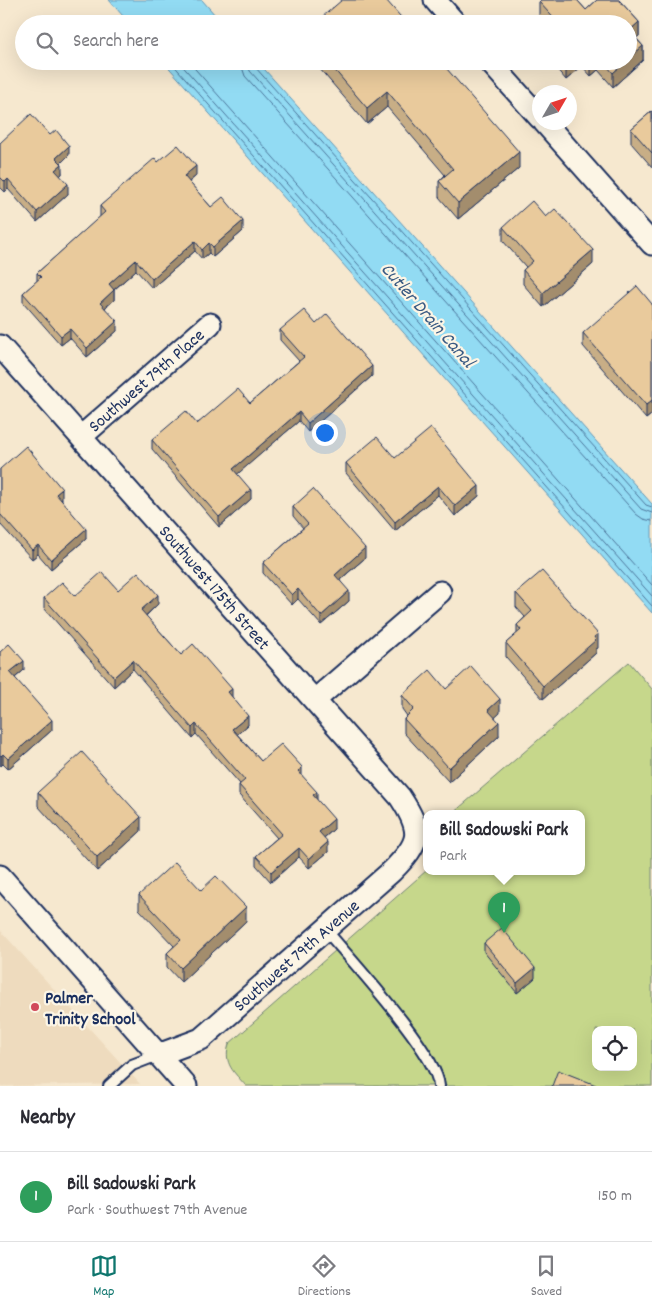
<!DOCTYPE html>
<html lang="en">
<head>
<meta charset="utf-8">
<style>
  :root { --surface:#fff; --page:#f2f2f3; --text:#2b2b33; --muted:#7c7c81; --line:#e1e1e2; --accent:#0f766e }
  body { margin:0; font-family:Dekko,sans-serif; background:var(--page); color:var(--text) }
  .controls { position:absolute; right:15px; bottom:15px; display:grid; overflow:hidden; border-radius:10px; box-shadow:0 5px 20px #0002 }
  .controls button { width:45px; height:45px; display:grid; place-items:center; padding:0; border:0; border-bottom:1px solid var(--line); background:var(--surface); color:var(--text); font:25px sans-serif }
  .compass { position:absolute; left:532px; top:85px; width:45px; height:45px; border-radius:50%; background:var(--surface); box-shadow:0 5px 20px #0002; rotate:51deg }
  .you { position:absolute; left:324px; top:432px; width:18px; height:18px; margin:-12px; border:4px solid #fff; border-radius:50%; background:#1a73e8; box-shadow:0 0 0 8px #1a73e833 }
  .badge { display:grid; place-items:center; width:32px; height:32px; border-radius:50%; background:var(--accent); color:#fff; font-size:16px; font-weight:700 }
  .pin { position:absolute; translate:-50% -41px; filter:drop-shadow(0 1px 2px #0008) }
  .pin::after { content:''; position:absolute; top:26px; width:18px; height:15px; background:inherit; clip-path:polygon(0 0,100% 0,50% 100%) }
  .popup { position:absolute; left:423px; top:810px; width:162px; height:65px; box-sizing:border-box; display:grid; place-content:center; border-radius:10px; background:var(--surface); filter:drop-shadow(0 1px 4px #0005); font-size:16px; white-space:nowrap; color:var(--muted) }
  .popup b { font-size:19px; color:var(--text) }
  .popup::after { content:''; position:absolute; left:50%; top:100%; margin-left:-10px; border:10px solid transparent; border-top-color:var(--surface) }
  .list { margin:0; padding:0; list-style:none }
  h2 { display:flex; justify-content:space-between; align-items:center; height:65px; margin:0; padding:0 20px; font-size:21px }
  h2 small { font-size:16px; font-weight:400; color:var(--muted) }
  .list li { display:grid; grid-template-columns:32px 1fr auto; gap:15px; align-items:center; box-sizing:border-box; height:90px; padding:0 20px; border-top:1px solid var(--line) }
  .list b { display:block; font-size:19px; white-space:nowrap }
  .list p { margin:0; font-size:16px; white-space:nowrap; color:var(--muted) }
  .list em { font-size:16px; font-style:normal; color:var(--muted) }
  .icon { flex:none; width:28px; height:28px; fill:none; stroke:currentColor; stroke-width:2; stroke-linecap:round; stroke-linejoin:round }
  .map { position:relative; flex:none; width:652px; height:1086px; overflow:hidden }
  .search { position:absolute; background:var(--surface); box-shadow:0 5px 20px #0002; left:15px; right:15px; top:15px; height:55px; display:flex; align-items:center; gap:12px; box-sizing:border-box; padding:0 18px; border-radius:28px; color:var(--muted); font-size:19px }
  .sheet { height:155px; background:var(--surface) }
  nav { display:flex; justify-content:space-around; align-items:center; box-sizing:border-box; height:70px; border-top:1px solid var(--line); background:var(--surface); font-size:14px; color:var(--muted) }
  nav a { display:grid; justify-items:center; gap:2px }
  nav .on { color:var(--accent) }
  .map>svg:first-child { display:block }
  .built { fill:#eedbbe }
  .green { fill:#c6d78b; stroke:#708374; fill-rule:evenodd }
  .water { fill:#92dbf3; stroke:#6296b7 }
  .lines { fill:none; stroke-linecap:round; stroke-linejoin:round }
  .shore { stroke:#4b749a; stroke-width:1 }
  .service-casing { stroke:#1b2f5e; stroke-width:14 }
  .minor-casing { stroke:#1b2f5e; stroke-width:25 }
  .service { stroke:#fcf5e5; stroke-width:10 }
  .minor { stroke:#fcf5e5; stroke-width:21 }
  .wall { fill:#c8ae86; stroke:#1b2f5e }
  .shaded-wall { fill:#a38d6d; stroke:#1b2f5e }
  .building { fill:#e9ca9c; stroke:#1b2f5e }
  .poi-dot { fill:#d1495b; stroke:#fcf5e5; stroke-width:2 }
  .labels { text-anchor:middle; stroke-width:4.5; stroke-linejoin:round; paint-order:stroke }
  .street-label { font-size:18px; fill:#1b2f5e; stroke:#fcf5e5 }
  .poi-label { font-size:18px; font-weight:bold; fill:#1b2f5e; stroke:#fcf5e5; text-anchor:start }
  .water-label { font-size:19px; font-style:italic; fill:#395a83; stroke:#fcf5e5 }
</style>
</head>
<body>
<div class="map">
<svg width="652" height="1086" viewBox="0 0 652 1086">
  <rect width="100%" height="100%" fill="#f6e8cf"/>
  <filter id="ink" filterUnits="userSpaceOnUse"><feTurbulence type="fractalNoise" baseFrequency=".02" numOctaves="2"/><feDisplacementMap in="SourceGraphic" scale="10" xChannelSelector="R" yChannelSelector="G"/><feConvolveMatrix kernelMatrix="1 2 1 2 8 2 1 2 1" color-interpolation-filters="sRGB"/></filter>
  <g filter="url(#ink)">
    <path class="built" d="M0 930 140 1084 0 1086Z"/>
    <path class="green" d="M629 662 652 689V1086H246C234 1072 223 1064 229 1044L426 871 582 872V814H452ZM596 1030H633V1067H596Z"/>
    <path class="water" d="M109 0H202L223 24H130Z
      M163 61H257L652 504V613Z"/>
    <g class="lines">
      <path class="shore" d="M170 61 652 606
        M178 61 652 596
        M188 61 652 585
        M240 61 245 76 636 514 643 519 652 521
        M247 61 250 71 641 509 652 513
        M254 61 255 67 646 505 652 507"/>
      <g class="service-casing">
        <path id="service" d="M325 929C350 959 437 1053 439 1086
          M109 1086 132 1065 158 1055"/>
      </g>
      <g class="minor-casing">
        <path id="minor" d="M435 0 456 24
          M489 61 540 118
          M544 122 652 244
          M0 346 400 797C423 832 421 842 392 871L201 1039 158 1055
          M82 436 210 324
          M315 700 440 592
          M0 876 186 1086"/>
      </g>
      <use href="#service" class="service"/>
      <use href="#minor" class="minor"/>
    </g>
    <path class="wall" d="M541 0H577L586 10 597 0H619L639 22V36L636 38 643 46V60L613 87 598 70 591 76 582 66 566 80 550 61H628V24H547L539 15V2Z
      M313 61H440L519 168 458 219 439 197V181L445 175 387 107 367 124Z
      M652 111V167L631 143V129Z
      M50 135 69 155 61 163 62 174 60 176 68 194 37 222 8 189 5 192 0 187V143Z
      M158 162 196 176 189 182 211 207 243 231 213 257 209 253 202 259 195 251 152 288 136 270 114 290V300L105 308 117 331 87 357 70 338 61 345 23 302V293L37 281V273L100 217V206Z
      M546 217 593 264 543 307 523 284V270L526 267 503 241V227Z
      M652 304V414L646 419 583 346V333Z
      M316 324 372 376 308 432 299 421 237 474 251 499 219 527 152 449V440L250 403 299 361 280 340V330Z
      M395 458 479 496 455 516 438 495 395 531 346 473V463Z
      M0 469 62 499H61L86 539 51 569 38 554 32 559 0 524Z
      M293 507 365 558 340 580 349 601 321 625 298 599 292 605 263 573V563L303 528 293 516Z
      M118 590 158 604 146 616 181 655 232 697 248 725 237 734 261 761 302 776 334 829 324 838 328 852 309 868 299 857 271 882 256 865V856L277 838 239 795V785L240 784 196 734 192 738 133 669 114 687 44 608V598L75 596Z
      M516 593 598 648 596 649V653L543 699 506 657V643L517 634V625L525 617 516 607Z
      M0 652 24 670 15 678 52 730 8 769 3 764 1 766 0 765Z
      M446 689 500 713 495 717 499 736 449 782 404 733V719L407 716 402 709V695Z
      M38 792 141 831 97 871 38 806Z
      M139 895 246 921 181 982 167 967V953L174 946 139 909Z
      M484 943 535 978 517 993 484 952Z"/>
    <path class="shaded-wall" d="M639 22V36L629 45V31Z
      M643 46V60L613 87V73L626 61H628V59Z
      M571 61H582V66L566 80V66Z
      M592 61H598V70L591 76V62Z
      M387 91V107L367 124V108Z
      M69 146V155L56 168V158Z
      M519 152V168L458 219V203Z
      M62 164V174L55 180V170Z
      M196 166V176L184 186V176Z
      M8 179V189L5 192V182Z
      M68 184V194L37 222V212Z
      M243 221V231L213 257V247Z
      M195 241V251L152 288V279Z
      M209 243V253L202 259V250Z
      M593 250V264L543 307V293Z
      M136 260V270L109 294V284Z
      M114 290V300L100 312V303Z
      M117 321V331L87 357V348Z
      M70 329V338L61 345V336Z
      M372 366V376L308 432V423Z
      M652 400V414L646 419V405Z
      M299 412V421L233 478V469Z
      M438 486V495L395 531V522Z
      M479 486V496L455 516V506Z
      M62 489V499L56 504V494Z
      M251 490V499L219 527V517Z
      M86 529V539L51 569V560Z
      M38 545V554L32 559V550Z
      M365 548V558L335 584V575Z
      M298 589V599L292 605V595Z
      M349 591V601L321 625V616Z
      M158 595V604L141 620V610Z
      M598 634V648L596 649V653L543 699V686Z
      M133 660V669L114 687V677Z
      M24 661V670L10 682V672Z
      M232 689V698L228 692Z
      M500 699V713L488 724V710Z
      M248 716V725L232 739V729Z
      M52 720V730L8 769V759Z
      M499 722V736L449 782V768Z
      M196 724V734L192 738V728Z
      M3 754V764L1 766V756Z
      M302 767V777L298 771Z
      M317 792V802L313 795Z
      M141 817V831L97 871V857Z
      M334 819V829L319 842V832Z
      M328 842V852L309 868V859Z
      M299 848V857L271 882V872Z
      M246 907V921L181 982V968Z
      M535 968V978L517 993V983Z"/>
    <path class="building" d="M342 0H386L407 24H314Z
      M541 0H577L586 10 597 0H619L639 22 629 31 643 46 628 59V24H559L539 2Z
      M327 61H440L519 152 458 203 439 181 453 169 387 91 367 108Z
      M562 61H571L566 66Z
      M603 61H626L613 73Z
      M652 111V153L631 129Z
      M31 114 50 135 56 130 69 146 56 158 62 164 55 170 68 184 37 212 8 179 5 182 0 177V143Z
      M178 145 196 166 184 176 211 207 223 197 243 221 213 247 209 243 202 250 195 241 152 279 136 260 109 284 114 290 100 303 117 321 87 348 70 329 61 336 23 293 41 277 37 273 105 212 100 206 155 158 158 162Z
      M532 201 546 217 555 209 593 250 543 293 523 270 533 261 503 227Z
      M637 286 652 304V400L646 405 583 333Z
      M304 310 316 324 327 314 372 366 308 423 299 412 233 469 251 490 219 517 152 440 186 411 197 424 238 389 250 403 304 357 280 330Z
      M431 428 479 486 455 506 438 486 395 522 346 463 377 437 395 458Z
      M26 446 62 489 56 494 86 529 51 560 38 545 32 550 0 514V469Z
      M313 489 365 548 335 575 349 591 321 616 298 589 292 595 263 563 308 524 293 507Z
      M542 571 598 634 594 637 596 640 543 686 506 643 521 630 517 625 532 611 516 593Z
      M102 572 118 590 138 572 158 595 141 610 181 655 193 644 232 689 228 692 248 716 232 729 261 761 281 744 302 767 298 771 317 792 313 795 334 819 319 832 328 842 309 859 299 848 271 872 256 856 282 834 239 785 245 780 196 724 192 728 133 660 114 677 44 598 62 582 75 596Z
      M9 644 24 661 10 672 52 720 8 759 3 754 1 756 0 755V652Z
      M471 666 500 699 488 710 499 722 449 768 404 719 414 709 402 695 430 670 446 689Z
      M82 752 141 817 97 857 38 792Z
      M175 862 201 890 216 876 246 907 181 968 167 953 181 940 139 895Z
      M502 928 535 968 517 983 484 943Z
      M558 1070 596 1085 595 1086H552Z"/>
  </g>
  <circle class="poi-dot" cx="35" cy="1007" r="5"/>
  <g class="labels">
    <g class="street-label">
      <text transform="translate(146 380) rotate(-41)" y="6">Southwest 79th Place</text>
      <text transform="translate(215 587) rotate(49)" y="6">Southwest 175th Street</text>
      <text transform="translate(296 955) rotate(-41)" y="6">Southwest 79th Avenue</text>
    </g>
    <g class="poi-label">
      <text x="45" y="1003">Palmer<tspan x="45" dy="21">Trinity School</tspan></text>
    </g>
    <g class="water-label">
      <text transform="translate(429 314) rotate(49)" y="7">Cutler Drain Canal</text>
    </g>
  </g>
</svg>
<div class="controls">
<button><svg class="icon" aria-label="locate" viewBox="0 0 24 24"><circle cx="12" cy="12" r="6"/><path d="M12 2v4M12 18v4M2 12h4M18 12h4"/></svg></button>
</div>
<svg class="compass" viewBox="-18 -18 36 36"><path d="M0-13l5 13h-10z" fill="#e53935"/><path d="M0 13l5-13h-10z" fill="#7c7c81"/></svg>
<div class="you"></div>
<div class="pin badge" style="left:504px;top:933px;background:#2e9e5b">1</div>
<div class="popup"><b>Bill Sadowski Park</b>Park</div>
<div class="search"><svg class="icon" aria-label="search" viewBox="0 0 24 24"><circle cx="10" cy="10" r="6"/><path d="M15 15l6 6"/></svg>Search here</div>
</div>
<section class="sheet">
<h2>Nearby<small></small></h2>
<ul class="list">
<li><span class="badge" style="background:#2e9e5b">1</span><div><b>Bill Sadowski Park</b><p>Park · Southwest 79th Avenue</p></div><em>150 m</em></li>
</ul>
</section>
<nav>
<a class="on"><svg class="icon" aria-label="map" viewBox="0 0 24 24"><path d="M3 6l6-2 6 2 6-2v14l-6 2-6-2-6 2zM9 4v14M15 6v14"/></svg>Map</a>
<a><svg class="icon" aria-label="directions" viewBox="0 0 24 24"><path d="M12 3l9 9-9 9-9-9zM9 14v-3h6M13 9l2 2-2 2"/></svg>Directions</a>
<a><svg class="icon" aria-label="saved" viewBox="0 0 24 24"><path d="M7 4h10v16l-5-4-5 4z"/></svg>Saved</a>
</nav>
</body>
</html>
